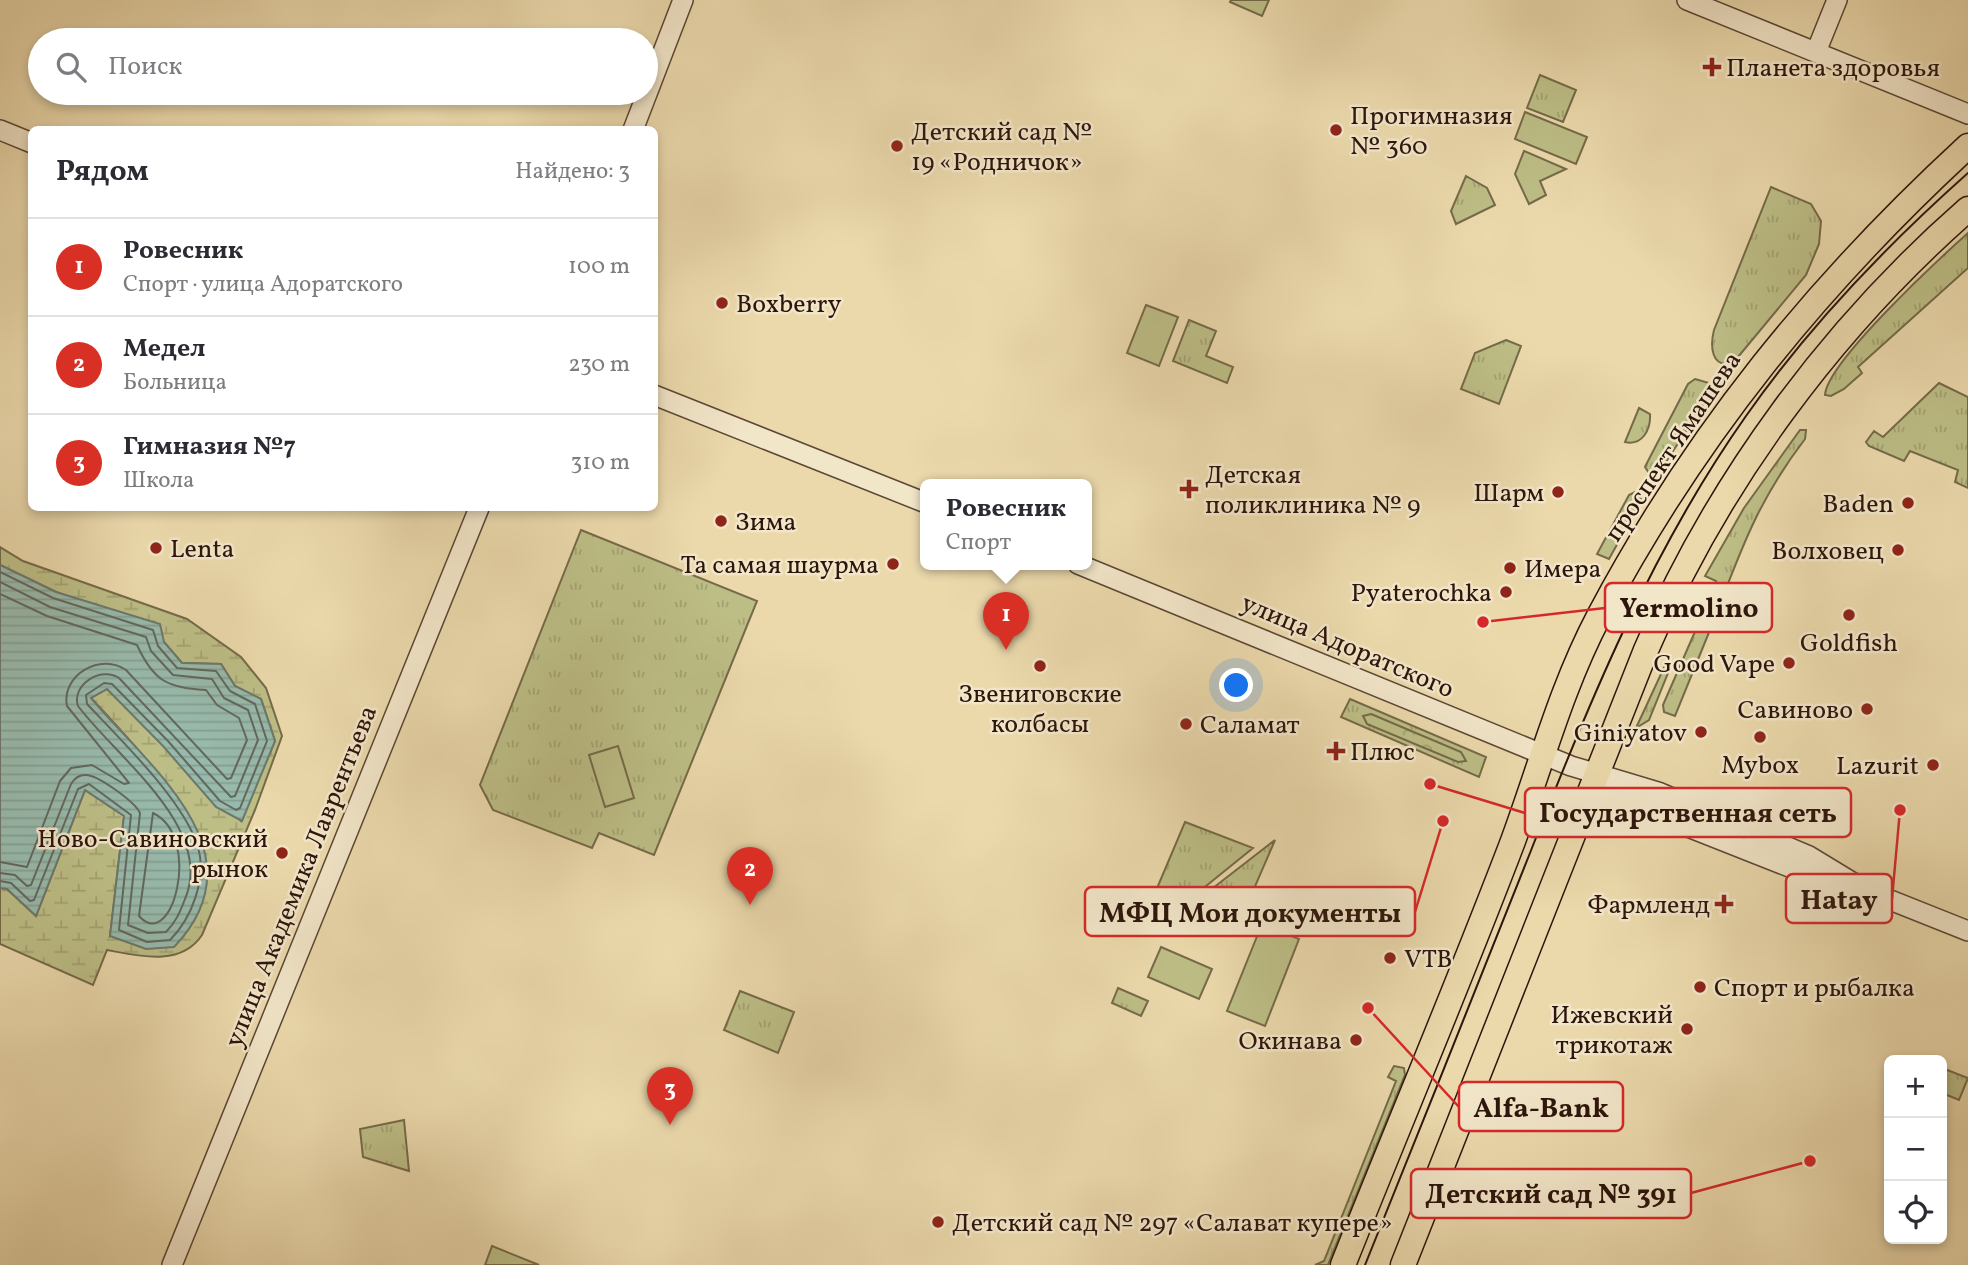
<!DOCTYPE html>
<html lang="ru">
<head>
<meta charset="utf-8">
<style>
  :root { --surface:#fff; --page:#f2f2f3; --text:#2b2b33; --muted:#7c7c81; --line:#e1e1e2; --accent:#d93025 }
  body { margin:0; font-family:Vollkorn,serif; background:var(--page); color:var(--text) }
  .controls { position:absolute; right:21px; bottom:21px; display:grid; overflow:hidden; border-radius:10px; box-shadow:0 4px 10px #0003 }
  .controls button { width:63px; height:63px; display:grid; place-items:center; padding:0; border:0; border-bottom:2px solid var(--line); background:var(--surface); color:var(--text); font:35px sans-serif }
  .you { position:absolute; left:1237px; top:686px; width:24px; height:24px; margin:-18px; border:5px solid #fff; border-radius:50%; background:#1a73e8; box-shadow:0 0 0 10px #1a73e833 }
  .badge { display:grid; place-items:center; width:46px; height:46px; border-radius:50%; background:var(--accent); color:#fff; font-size:23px; font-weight:700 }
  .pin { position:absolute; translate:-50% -58px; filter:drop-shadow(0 2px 4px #0008) }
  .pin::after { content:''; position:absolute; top:37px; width:24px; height:21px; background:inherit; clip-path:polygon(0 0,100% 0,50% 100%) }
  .popup { position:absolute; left:920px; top:479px; width:172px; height:91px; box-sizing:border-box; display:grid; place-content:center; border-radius:10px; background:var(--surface); filter:drop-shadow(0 2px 5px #0005); font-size:23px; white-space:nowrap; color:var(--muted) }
  .popup b { font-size:26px; color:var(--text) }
  .popup::after { content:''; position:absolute; left:50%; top:100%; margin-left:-14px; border:14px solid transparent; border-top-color:var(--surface) }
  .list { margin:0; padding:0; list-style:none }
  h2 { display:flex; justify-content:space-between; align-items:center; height:91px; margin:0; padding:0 28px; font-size:30px }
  h2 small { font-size:23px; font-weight:400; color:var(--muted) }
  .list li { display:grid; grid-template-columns:46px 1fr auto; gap:21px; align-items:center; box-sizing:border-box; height:98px; padding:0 28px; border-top:2px solid var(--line) }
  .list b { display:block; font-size:26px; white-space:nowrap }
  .list p { margin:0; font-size:23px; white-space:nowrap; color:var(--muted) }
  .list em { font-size:23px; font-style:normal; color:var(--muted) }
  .icon { flex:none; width:38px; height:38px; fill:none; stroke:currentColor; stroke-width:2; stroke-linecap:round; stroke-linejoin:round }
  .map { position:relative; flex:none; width:1968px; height:1265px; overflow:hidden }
  .search { position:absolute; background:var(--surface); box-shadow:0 4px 10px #0003; left:28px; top:28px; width:630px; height:77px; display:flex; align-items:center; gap:18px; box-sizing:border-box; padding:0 24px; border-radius:38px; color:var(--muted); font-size:26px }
  .panel { position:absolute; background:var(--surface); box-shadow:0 4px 10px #0003; left:28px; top:126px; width:630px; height:385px; border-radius:10px }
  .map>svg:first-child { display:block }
  .grass { fill:url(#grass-tufts); stroke:#756a49; stroke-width:2 }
  .forest { fill:url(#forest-crowns); stroke:#756a49; stroke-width:2 }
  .wetland { fill:url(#wetland-marsh); stroke:#756a49; stroke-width:2 }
  .pitch { fill:#bdbe86; stroke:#756a49; stroke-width:2 }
  .water { fill:url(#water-rules); stroke:#6d786c; stroke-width:2 }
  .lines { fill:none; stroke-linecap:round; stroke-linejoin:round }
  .shore { stroke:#62685c; stroke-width:2 }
  .minor-casing { stroke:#5c4634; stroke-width:22 }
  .major-casing { stroke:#2d150c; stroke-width:27 }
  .minor { stroke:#f2e6c9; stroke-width:19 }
  .major { stroke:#ebd9ac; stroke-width:24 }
  .tram { stroke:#2d150c; stroke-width:2 }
  .poi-dot { fill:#8f2418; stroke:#f2e6c9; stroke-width:2.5 }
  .labels { text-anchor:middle; stroke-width:5; stroke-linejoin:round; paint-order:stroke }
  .poi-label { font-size:26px; fill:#2d150c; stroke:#f2e6c9; text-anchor:start }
  .street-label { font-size:26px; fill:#2d150c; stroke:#f2e6c9 }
  .leader { fill:none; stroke:#d62828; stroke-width:2.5 }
  .callout-dot { fill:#d62828; stroke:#f2e6c9; stroke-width:2.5 }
  .callout { fill:#f2e6c9; stroke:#d62828; stroke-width:2.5 }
  .callout-label { font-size:28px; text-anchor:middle; font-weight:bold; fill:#2d150c }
</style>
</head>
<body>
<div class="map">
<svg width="1968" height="1265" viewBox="0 0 1968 1265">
  <defs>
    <pattern id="grass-tufts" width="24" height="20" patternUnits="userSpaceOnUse" patternTransform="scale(1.75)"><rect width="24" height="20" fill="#bdbe86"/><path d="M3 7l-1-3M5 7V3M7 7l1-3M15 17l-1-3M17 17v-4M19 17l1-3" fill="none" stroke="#a3a272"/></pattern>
    <pattern id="forest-crowns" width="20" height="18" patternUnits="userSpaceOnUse" patternTransform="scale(1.75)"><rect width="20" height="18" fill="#bdbe86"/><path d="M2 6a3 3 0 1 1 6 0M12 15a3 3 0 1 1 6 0" fill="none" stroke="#a3a272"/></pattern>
    <pattern id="wetland-marsh" width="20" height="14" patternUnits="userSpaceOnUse" patternTransform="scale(1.75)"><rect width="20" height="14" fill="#bdbe86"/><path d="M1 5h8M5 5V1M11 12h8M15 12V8" fill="none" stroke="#a3a272"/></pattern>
    <pattern id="water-rules" width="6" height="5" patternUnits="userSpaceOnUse" patternTransform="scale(1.75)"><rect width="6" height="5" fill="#98baac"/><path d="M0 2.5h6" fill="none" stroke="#839f93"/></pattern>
  </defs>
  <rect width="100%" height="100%" fill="#ebd9ac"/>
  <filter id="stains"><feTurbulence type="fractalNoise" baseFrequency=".00286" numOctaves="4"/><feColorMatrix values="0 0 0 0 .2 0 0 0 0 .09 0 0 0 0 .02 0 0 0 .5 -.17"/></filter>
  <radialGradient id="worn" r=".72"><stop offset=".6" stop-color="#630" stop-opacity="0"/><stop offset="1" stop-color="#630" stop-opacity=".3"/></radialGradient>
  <path class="grass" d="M1540 75 1576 90 1563 122 1527 108Z
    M1466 176 1487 188 1495 205 1456 224 1451 211Z
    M1771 187 1811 204 1821 221 1819 244 1806 275 1733 363C1711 369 1710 346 1714 330Z
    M1968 233V268L1858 367 1862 373 1844 389 1831 396 1825 395C1827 362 1940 258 1968 233Z
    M1189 320 1216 331 1206 356 1233 367 1227 383 1173 361Z
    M1506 340 1521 346 1499 404 1461 389 1475 353Z
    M1695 379 1709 383 1712 389 1709 396 1658 474 1649 473 1645 467 1649 459 1688 384Z
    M1939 383 1968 397V488L1955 482 1958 470 1910 451 1904 461 1869 446 1866 442 1874 431 1883 437Z
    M1639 408 1650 414C1651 430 1642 446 1625 442Z
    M1800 430H1806L1805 439C1762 495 1744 541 1719 607L1707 603 1716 581 1705 576 1744 508Z
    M1635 492 1641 499 1639 505 1609 559 1597 554 1629 495Z
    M581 530 757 601 654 855 599 833 592 848 493 810 480 785Z
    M1712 625 1675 716 1664 712 1663 705 1697 627Z
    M1667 661 1672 663 1649 720 1636 728Z
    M1350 699 1486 757 1479 777 1341 717Z
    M1185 822 1253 848 1159 924 1144 919Z
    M1275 840 1247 905 1213 888Z
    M1118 988 1148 1001 1141 1016 1112 1003Z
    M740 991 794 1012 778 1053 724 1030Z
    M1394 1066 1404 1068 1405 1075 1328 1265H1315L1324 1261 1396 1081 1388 1077Z
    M1942 1068 1968 1078 1959 1100 1942 1093Z
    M404 1120 409 1171 363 1157 360 1129Z"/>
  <path class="forest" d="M1371 714 1461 752 1466 761 1458 762 1367 724 1363 716Z"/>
  <path class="wetland" d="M0 547 23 561 187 619 241 657 266 688 282 736 255 810 202 935C181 967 139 956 107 950L93 985 0 944V888L7 889 36 916 85 790 124 816 110 936 205 846C177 790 134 744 91 698L107 689 241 821 275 741 261 699 235 686 221 664 182 663 164 642 94 606 56 592 0 565Z"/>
  <path class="pitch" d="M1231 0H1269L1262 16 1230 2Z
    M1525 112 1587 137 1576 164 1515 139Z
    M1524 151 1566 169 1540 181 1546 195 1529 204 1515 174Z
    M1146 305 1178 317 1159 366 1127 353Z
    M618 746 634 798 605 807 589 755Z
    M1262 924 1299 939 1265 1026 1227 1011Z
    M1161 947 1212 969 1199 999 1148 977Z
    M492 1246 539 1265H485Z"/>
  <path class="water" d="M0 565 56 592 160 624 164 642 182 663 221 664 235 686 261 699 275 741 242 821 216 807 163 746 107 689 91 698C150 768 264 853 174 947L146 949 110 936 124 816 85 790 36 916 7 889 0 888Z"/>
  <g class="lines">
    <path class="shore" d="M0 572 53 598 153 630 158 646 177 668 216 671 230 691 255 704 267 741 240 808 236 810 220 801 168 741 112 684 104 683 86 695 87 704C120 739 184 801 198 847 207 878 192 918 170 940L147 942 119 930 131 815 89 784 78 789 34 900 30 901 11 883 0 881
      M0 582 50 607 146 637 151 651 173 675 212 679 224 698 248 710 258 740 235 796 231 797 119 678C101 666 71 685 78 706 117 758 215 828 185 899 180 912 176 922 166 932L148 933 128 925 140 813C135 802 97 774 85 775 78 775 74 779 71 784L31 885 27 886 15 875 0 873
      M0 594 47 616 137 645C154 682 167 687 206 690L217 705 239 718 247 740 231 778 227 779 126 670C101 652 61 675 67 706L129 783 124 784 92 765 71 768 60 781 27 867 0 862
      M153 813C203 837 172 954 139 916Z"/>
    <g class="minor-casing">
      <path id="minor" d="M1687 0 1968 114
        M1816 52 1837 0
        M0 130 32 143
        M633 130 683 0
        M654 395 926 503
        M1078 564 1571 766 1658 792 1809 856 1865 890
        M1610 784 1650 812 1802 872 1865 890 1968 931
        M172 1265 479 508"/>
    </g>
    <g class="major-casing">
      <path id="major" d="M1343 1265C1399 1124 1459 983 1513 841 1541 765 1561 688 1599 616 1695 435 1817 285 1968 146
        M1403 1265 1646 650C1717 483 1832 328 1968 209"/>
    </g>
    <use href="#minor" class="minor"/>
    <use href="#major" class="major"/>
    <path class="tram" d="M1365 1265C1420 1128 1476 990 1530 853 1589 702 1652 549 1746 416 1809 326 1886 246 1968 173"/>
  </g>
  <g class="poi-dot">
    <path d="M1708.5 56.5h7v7h7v7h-7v7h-7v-7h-7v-7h7z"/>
    <circle cx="1336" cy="130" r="7"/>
    <circle cx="897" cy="146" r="7"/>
    <circle cx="722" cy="303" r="7"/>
    <path d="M1185.5 478.5h7v7h7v7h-7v7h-7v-7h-7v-7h7z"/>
    <circle cx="1558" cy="492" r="7"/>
    <circle cx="1908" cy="503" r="7"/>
    <circle cx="721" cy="521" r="7"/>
    <circle cx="156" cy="548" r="7"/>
    <circle cx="1898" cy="550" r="7"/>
    <circle cx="893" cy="564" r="7"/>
    <circle cx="1510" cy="568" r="7"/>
    <circle cx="1506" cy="592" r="7"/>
    <circle cx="1849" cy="615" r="7"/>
    <circle cx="1789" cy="663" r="7"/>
    <circle cx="1040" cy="666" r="7"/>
    <circle cx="1867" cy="709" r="7"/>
    <circle cx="1186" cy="724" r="7"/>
    <circle cx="1701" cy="732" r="7"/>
    <circle cx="1760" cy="737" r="7"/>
    <path d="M1332.5 740.5h7v7h7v7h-7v7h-7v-7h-7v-7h7z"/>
    <circle cx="1933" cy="765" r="7"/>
    <circle cx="282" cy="853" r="7"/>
    <path d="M1720.5 893.5h7v7h7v7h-7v7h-7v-7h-7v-7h7z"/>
    <circle cx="1390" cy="958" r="7"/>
    <circle cx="1700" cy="987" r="7"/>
    <circle cx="1687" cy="1029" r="7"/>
    <circle cx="1356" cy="1040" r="7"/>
    <circle cx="938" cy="1222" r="7"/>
  </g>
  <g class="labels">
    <g class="poi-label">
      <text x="1726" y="76">Планета здоровья</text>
      <text x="1350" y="124">Прогимназия<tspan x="1350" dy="30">№ 360</tspan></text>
      <text x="911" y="140">Детский сад №<tspan x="911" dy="30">19 «Родничок»</tspan></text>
      <text x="736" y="312">Boxberry</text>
      <text x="1205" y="483">Детская<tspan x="1205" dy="30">поликлиника № 9</tspan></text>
      <text x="1544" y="501" text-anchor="end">Шарм</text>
      <text x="1894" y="512" text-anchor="end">Baden</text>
      <text x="735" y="530">Зима</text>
      <text x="170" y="557">Lenta</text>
      <text x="1884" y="559" text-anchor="end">Волховец</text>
      <text x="879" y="573" text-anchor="end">Та самая шаурма</text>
      <text x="1524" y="577">Имера</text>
      <text x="1492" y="601" text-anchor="end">Pyaterochka</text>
      <text x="1849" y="651" text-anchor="middle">Goldfish</text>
      <text x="1775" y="672" text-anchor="end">Good Vape</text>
      <text x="1040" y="702" text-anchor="middle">Звениговские<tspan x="1040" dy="30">колбасы</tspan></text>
      <text x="1853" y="718" text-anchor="end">Савиново</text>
      <text x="1200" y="733">Саламат</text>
      <text x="1687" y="741" text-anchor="end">Giniyatov</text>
      <text x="1350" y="760">Плюс</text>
      <text x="1760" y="773" text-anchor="middle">Mybox</text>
      <text x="1919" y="774" text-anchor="end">Lazurit</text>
      <text x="268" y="847" text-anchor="end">Ново-Савиновский<tspan x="268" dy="30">рынок</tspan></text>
      <text x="1710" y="913" text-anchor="end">Фармленд</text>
      <text x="1404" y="967">VTB</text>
      <text x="1714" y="996">Спорт и рыбалка</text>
      <text x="1673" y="1023" text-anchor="end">Ижевский<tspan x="1673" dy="30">трикотаж</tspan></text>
      <text x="1342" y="1049" text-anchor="end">Окинава</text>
      <text x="952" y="1231">Детский сад № 297 «Салават купере»</text>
    </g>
    <g class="street-label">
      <text transform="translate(1672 446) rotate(-56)" y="9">проспект Ямашева</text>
      <text transform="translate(1348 645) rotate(23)" y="9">улица Адоратского</text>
      <text transform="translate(300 876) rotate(-68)" y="9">улица Академика Лаврентьева</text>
    </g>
  </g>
  <path class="leader" d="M1483 622L1605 608M1430 784L1525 813M1900 810L1892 899M1443 821L1415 912M1368 1008L1459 1107M1810 1161L1691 1193"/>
  <g class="callout-dot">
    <circle cx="1483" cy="622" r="7"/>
    <circle cx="1430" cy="784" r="7"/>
    <circle cx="1900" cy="810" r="7"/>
    <circle cx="1443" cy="821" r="7"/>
    <circle cx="1368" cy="1008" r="7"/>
    <circle cx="1810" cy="1161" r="7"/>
  </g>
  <g class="callout">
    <rect x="1605" y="583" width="167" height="49" rx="7"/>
    <rect x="1525" y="788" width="326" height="49" rx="7"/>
    <rect x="1786" y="874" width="106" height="49" rx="7"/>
    <rect x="1085" y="887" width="330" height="49" rx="7"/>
    <rect x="1459" y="1082" width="164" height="49" rx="7"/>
    <rect x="1411" y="1169" width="280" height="49" rx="7"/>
  </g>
  <g class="callout-label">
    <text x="1689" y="617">Yermolino</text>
    <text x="1688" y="822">Государственная сеть</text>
    <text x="1839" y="909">Hatay</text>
    <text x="1250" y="922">МФЦ Мои документы</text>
    <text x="1541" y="1117">Alfa-Bank</text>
    <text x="1551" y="1203">Детский сад № 391</text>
  </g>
  <rect width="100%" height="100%" filter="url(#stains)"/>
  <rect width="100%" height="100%" fill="url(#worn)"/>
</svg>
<div class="controls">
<button>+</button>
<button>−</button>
<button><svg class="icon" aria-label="locate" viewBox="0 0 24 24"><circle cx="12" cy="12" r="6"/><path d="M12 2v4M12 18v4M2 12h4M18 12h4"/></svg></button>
</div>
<div class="you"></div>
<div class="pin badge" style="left:1006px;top:650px">1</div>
<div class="popup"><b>Ровесник</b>Спорт</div>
<div class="pin badge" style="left:750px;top:905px">2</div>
<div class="pin badge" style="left:670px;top:1125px">3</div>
<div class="search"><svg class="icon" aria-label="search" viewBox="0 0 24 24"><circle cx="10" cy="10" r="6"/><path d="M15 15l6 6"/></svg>Поиск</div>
<section class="panel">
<h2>Рядом<small>Найдено: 3</small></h2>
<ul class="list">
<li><span class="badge">1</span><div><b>Ровесник</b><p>Спорт · улица Адоратского</p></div><em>100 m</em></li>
<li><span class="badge">2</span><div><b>Медел</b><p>Больница</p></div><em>230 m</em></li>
<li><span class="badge">3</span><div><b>Гимназия №7</b><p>Школа</p></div><em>310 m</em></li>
</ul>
</section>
</div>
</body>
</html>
